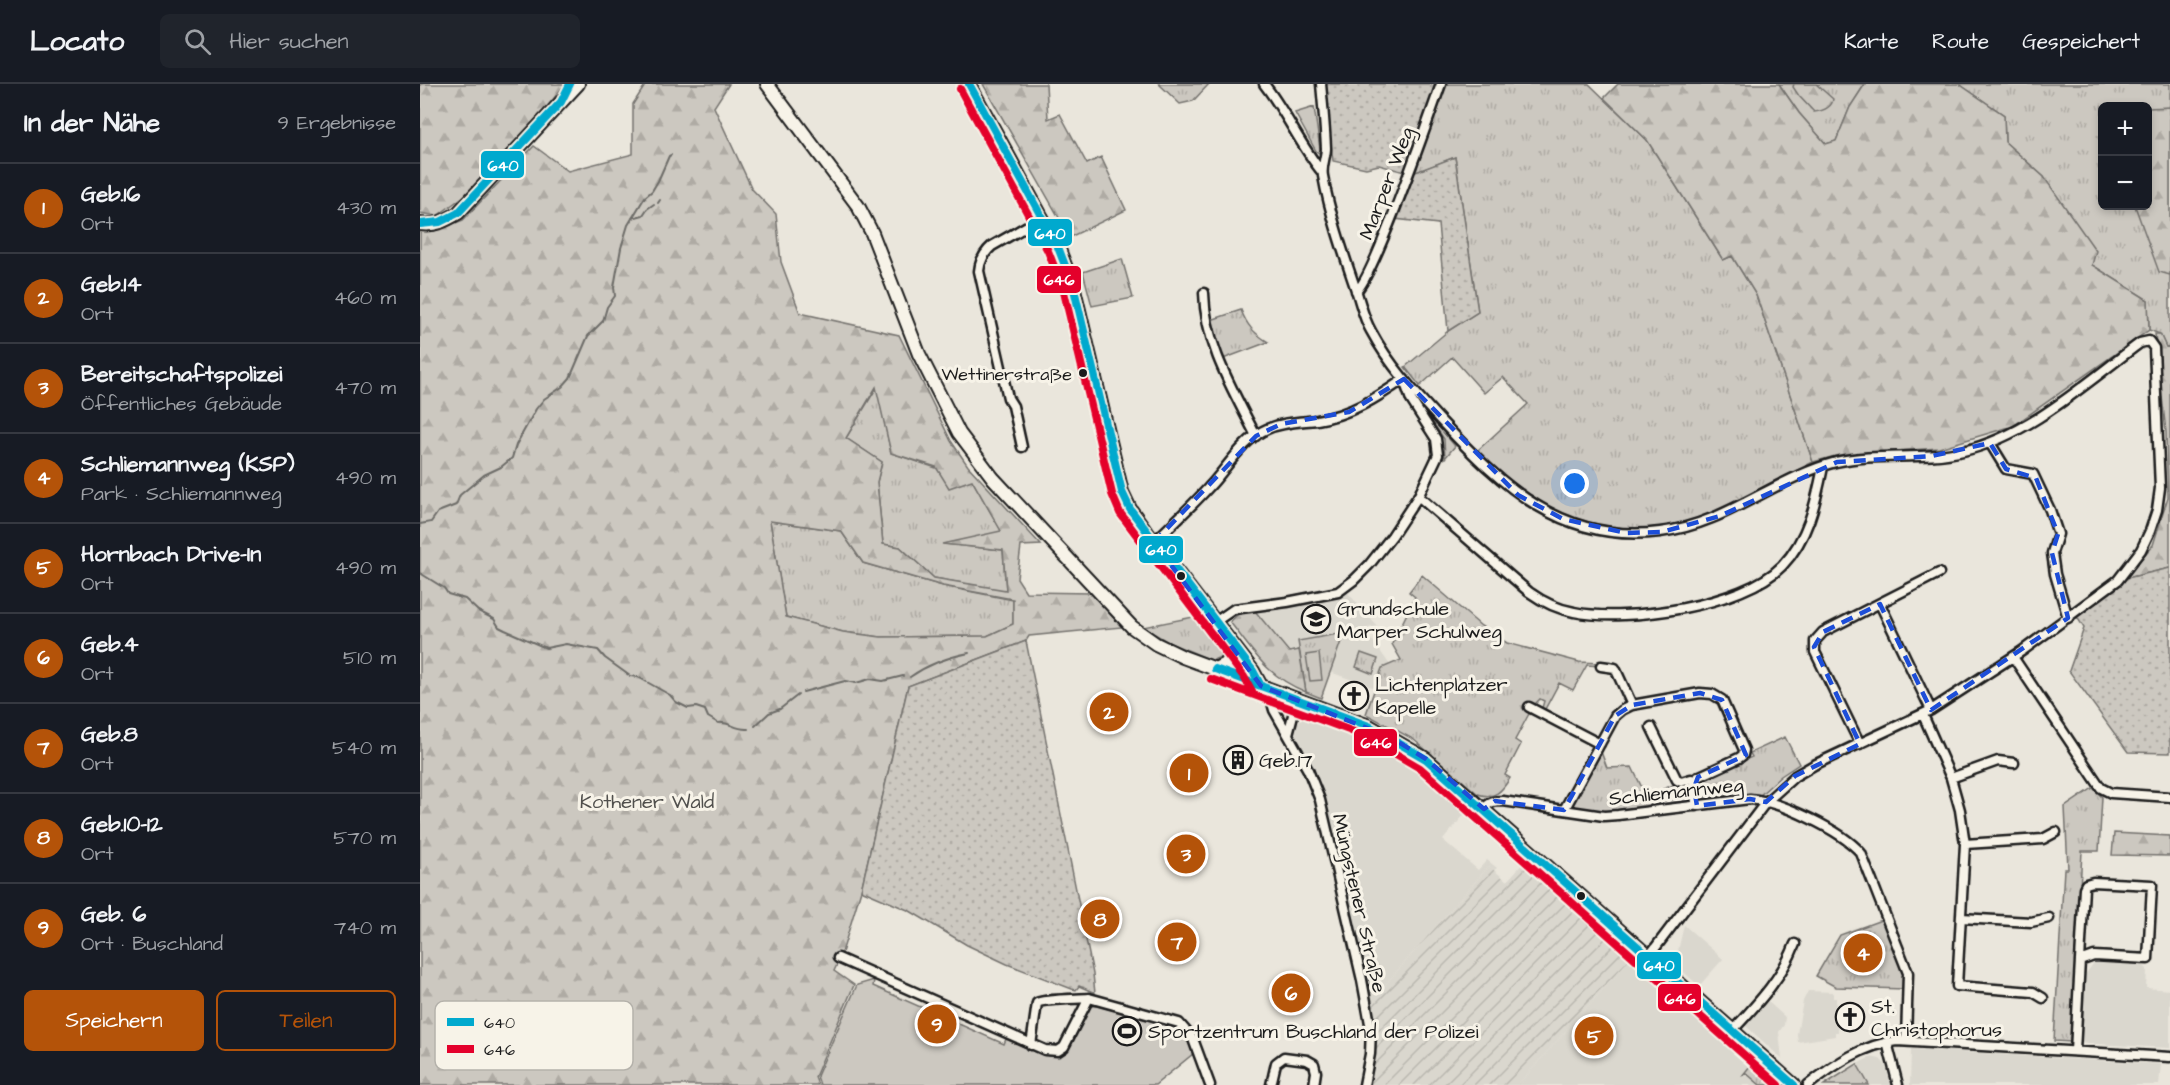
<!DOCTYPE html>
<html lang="de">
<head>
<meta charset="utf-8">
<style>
  :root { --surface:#171b24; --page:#20242c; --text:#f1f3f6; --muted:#9ea1a6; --line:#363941; --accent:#b45309 }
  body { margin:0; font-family:"Architects Daughter",sans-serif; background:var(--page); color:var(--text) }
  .controls { position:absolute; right:18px; top:18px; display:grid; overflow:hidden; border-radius:9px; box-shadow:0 3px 9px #0003 }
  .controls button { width:54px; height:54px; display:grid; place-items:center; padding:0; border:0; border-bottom:2px solid var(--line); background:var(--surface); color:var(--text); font:30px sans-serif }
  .you { position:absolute; left:1155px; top:400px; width:21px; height:21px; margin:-15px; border:4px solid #fff; border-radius:50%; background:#1a73e8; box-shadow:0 0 0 9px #1a73e833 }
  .badge { display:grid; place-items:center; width:39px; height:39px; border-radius:50%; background:var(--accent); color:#fff; font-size:20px; font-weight:700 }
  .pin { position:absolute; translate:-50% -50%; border:3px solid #fff; box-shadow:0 2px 6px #0006 }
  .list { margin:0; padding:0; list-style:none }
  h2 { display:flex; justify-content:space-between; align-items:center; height:78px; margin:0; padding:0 24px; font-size:26px }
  h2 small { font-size:20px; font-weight:400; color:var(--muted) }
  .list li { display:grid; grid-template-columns:39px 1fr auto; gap:18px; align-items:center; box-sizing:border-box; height:90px; padding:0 24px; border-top:2px solid var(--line) }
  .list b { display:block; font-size:22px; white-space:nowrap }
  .list p { margin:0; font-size:20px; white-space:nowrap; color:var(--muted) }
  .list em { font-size:20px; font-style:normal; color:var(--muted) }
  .actions { display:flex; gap:12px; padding:18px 24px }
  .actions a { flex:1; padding:14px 0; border:2px solid var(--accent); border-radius:9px; text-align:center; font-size:21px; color:var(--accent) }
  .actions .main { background:var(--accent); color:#fff }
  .icon { flex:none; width:33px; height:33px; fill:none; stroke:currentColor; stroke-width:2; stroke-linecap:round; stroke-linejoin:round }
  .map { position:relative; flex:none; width:1750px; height:1001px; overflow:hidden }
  header { display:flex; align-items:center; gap:36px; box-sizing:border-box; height:84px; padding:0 30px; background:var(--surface); border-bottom:2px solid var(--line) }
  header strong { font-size:28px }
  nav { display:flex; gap:33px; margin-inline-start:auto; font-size:21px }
  .search { width:420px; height:54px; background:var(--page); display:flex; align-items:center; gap:15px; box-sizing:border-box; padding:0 21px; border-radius:9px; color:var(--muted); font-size:22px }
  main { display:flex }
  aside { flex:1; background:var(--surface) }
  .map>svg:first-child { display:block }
  .built { fill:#dad7ce }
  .industrial { fill:url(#industrial-furrows) }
  .grass { fill:url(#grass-tufts); stroke:#74726e; stroke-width:1.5; fill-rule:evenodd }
  .forest { fill:url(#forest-firs); stroke:#74726e; stroke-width:1.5; fill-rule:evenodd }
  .garden { fill:url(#garden-dots); stroke:#74726e; stroke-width:1.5 }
  .pitch { fill:#ccc8c0; stroke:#74726e; stroke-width:1.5 }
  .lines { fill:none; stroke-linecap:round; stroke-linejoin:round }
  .stream { stroke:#6d6c68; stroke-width:2 }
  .street-casing { stroke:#1c1c1c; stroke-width:13 }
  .secondary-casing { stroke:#1c1c1c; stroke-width:16 }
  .street { stroke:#f7f3e8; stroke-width:8 }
  .secondary { stroke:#f7f3e8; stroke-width:12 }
  .bus-1-casing { stroke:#f7f3e8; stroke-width:12 }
  .bus-2-casing { stroke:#f7f3e8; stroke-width:12 }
  .bus-1 { stroke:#00a9ce; stroke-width:8 }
  .bus-2 { stroke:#e4002b; stroke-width:8 }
  .marked { fill:none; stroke:#1d4ed8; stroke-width:4.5; stroke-dasharray:12 8; stroke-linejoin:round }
  .bus-dot { fill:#1c1c1c; stroke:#f7f3e8; stroke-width:2 }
  .labels { text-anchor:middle; stroke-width:6; stroke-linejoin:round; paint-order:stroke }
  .bus-label { font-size:18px; fill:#1c1c1c; stroke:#f7f3e8; text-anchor:end }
  .street-label { font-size:20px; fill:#1c1c1c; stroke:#f7f3e8 }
  .poi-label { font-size:20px; fill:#1c1c1c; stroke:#f7f3e8; text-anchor:start }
  .park-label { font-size:20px; fill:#51504d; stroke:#f7f3e8 }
  .key { fill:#f7f3e8; stroke:#b5b2ab; stroke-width:1.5 }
  .key-label { font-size:16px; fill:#1c1c1c }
  .line-badge { stroke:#f7f3e8; stroke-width:2 }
  .badge-label { font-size:16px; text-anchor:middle; font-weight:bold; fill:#fff }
</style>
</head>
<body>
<header>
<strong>Locato</strong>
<div class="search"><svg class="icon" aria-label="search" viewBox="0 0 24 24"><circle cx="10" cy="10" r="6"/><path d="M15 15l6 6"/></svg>Hier suchen</div>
<nav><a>Karte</a><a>Route</a><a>Gespeichert</a></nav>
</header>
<main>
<aside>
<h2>In der Nähe<small>9 Ergebnisse</small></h2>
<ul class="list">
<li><span class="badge">1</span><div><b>Geb.16</b><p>Ort</p></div><em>430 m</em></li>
<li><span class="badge">2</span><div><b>Geb.14</b><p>Ort</p></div><em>460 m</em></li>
<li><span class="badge">3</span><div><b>Bereitschaftspolizei</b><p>Öffentliches Gebäude</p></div><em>470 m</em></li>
<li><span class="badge">4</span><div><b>Schliemannweg (KSP)</b><p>Park · Schliemannweg</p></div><em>490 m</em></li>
<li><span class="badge">5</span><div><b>Hornbach Drive-In</b><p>Ort</p></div><em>490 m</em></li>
<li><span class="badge">6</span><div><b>Geb.4</b><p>Ort</p></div><em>510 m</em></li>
<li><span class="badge">7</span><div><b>Geb.8</b><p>Ort</p></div><em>540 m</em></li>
<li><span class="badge">8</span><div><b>Geb.10-12</b><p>Ort</p></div><em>570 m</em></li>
<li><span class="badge">9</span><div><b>Geb. 6</b><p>Ort · Buschland</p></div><em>740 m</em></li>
</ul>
<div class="actions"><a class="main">Speichern</a><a>Teilen</a></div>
</aside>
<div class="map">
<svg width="1750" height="1001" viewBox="0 0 1750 1001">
  <defs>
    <pattern id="industrial-furrows" width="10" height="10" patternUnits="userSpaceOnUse" patternTransform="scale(1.5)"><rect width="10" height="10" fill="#dad7ce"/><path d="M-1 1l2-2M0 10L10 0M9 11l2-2" fill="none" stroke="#bab8b0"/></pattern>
    <pattern id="grass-tufts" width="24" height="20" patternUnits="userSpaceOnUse" patternTransform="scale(1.5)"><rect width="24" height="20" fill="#ccc8c0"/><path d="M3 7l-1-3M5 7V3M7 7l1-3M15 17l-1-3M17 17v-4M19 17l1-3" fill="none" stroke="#afaba4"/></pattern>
    <pattern id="forest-firs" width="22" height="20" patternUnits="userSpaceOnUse" patternTransform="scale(1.5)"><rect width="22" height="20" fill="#ccc8c0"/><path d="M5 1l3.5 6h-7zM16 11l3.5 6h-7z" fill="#afaba4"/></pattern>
    <pattern id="garden-dots" width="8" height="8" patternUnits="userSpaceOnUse" patternTransform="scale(1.5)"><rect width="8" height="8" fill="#ccc8c0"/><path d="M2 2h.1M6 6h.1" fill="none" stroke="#afaba4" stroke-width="1.8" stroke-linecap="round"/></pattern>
  </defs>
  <rect width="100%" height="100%" fill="#eae6dc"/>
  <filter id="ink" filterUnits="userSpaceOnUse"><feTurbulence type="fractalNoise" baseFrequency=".0167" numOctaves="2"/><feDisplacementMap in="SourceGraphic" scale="12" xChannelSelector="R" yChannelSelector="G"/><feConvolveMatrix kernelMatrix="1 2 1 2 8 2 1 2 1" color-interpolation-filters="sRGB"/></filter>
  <g filter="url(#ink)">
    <path class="built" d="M928 509 957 542 926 549 953 557 970 581 962 584 955 604 910 588 924 549 878 558 879 566 869 568 835 527Z
      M886 631 957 656 993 678 1048 726 1023 756 1058 786 1067 776 1077 784 1074 786 1069 782 964 902 947 894 901 698 876 650 877 639Z
      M1264 841 1303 875 1279 902 1255 880Z
      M1213 871 1325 970 1360 1001H1098Z
      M1676 876 1720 878 1727 885 1726 904 1750 906V964L1658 959 1662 895Z
      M1388 907 1413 908V914H1416V922H1419L1418 948H1415V952L1378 958 1377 950 1383 917Z
      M1345 915 1365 933 1364 941 1359 948 1362 975 1325 941Z
      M1491 965 1741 980 1739 1001H1490Z
      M1451 973 1460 975 1465 980 1471 1001H1449L1437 980Z"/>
    <path class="industrial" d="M1106 776 1213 871 1098 1001H950L957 955 956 936 947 894 964 902 1069 782 1087 797Z"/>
    <path class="grass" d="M739 0H789L773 17 760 20Z
      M1019 0H1169L1227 56 1303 176 1312 172 1336 211 1393 378C1374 388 1355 397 1336 407 1317 417 1298 429 1277 435 1190 461 1118 431 1058 366L1108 320 1083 293 1064 309 1032 273 1000 302 985 283 1028 247 1058 228 1035 73 992 90Z
      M1359 0H1445L1430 23 1416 57 1406 60 1379 29Z
      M1539 0H1750V262L1746 264 1740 250 1729 246 1728 216 1672 181 1624 93 1585 58 1584 31ZM1682 22H1728V122H1682Z
      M894 23 900 65 899 69 896 67 875 29Z
      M702 175 713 214 672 222 663 188Z
      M821 226C827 242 834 249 848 258L803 275 791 236Z
      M457 303 471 369 552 396 582 448 524 460 583 466 586 507 514 494 480 463 463 460 457 398 462 378 426 354Z
      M1002 323 1035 362 1025 374 1024 355Z
      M350 437 421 447 443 479 523 502 593 516V540L567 552 461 553 423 548 366 533Z
      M1002 491 1061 542 1087 559 1159 578 1180 579V582L1167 581 1153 606 1139 599 1124 627 1122 624 1124 617 1120 615 1114 621 1109 619 1111 626 1095 656 1101 660 1085 691 1090 694C1082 707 1075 716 1058 710L993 655 946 630 962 584 981 576 972 560 995 513 989 508Z
      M778 532 804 565 806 571 795 575 794 577 750 559 723 543Z
      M924 549 901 614 886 608 878 557Z
      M941 569 958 575 953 590 936 583Z
      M1365 653 1379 680 1361 692 1339 712 1280 717 1278 703 1281 695 1332 673 1330 669Z
      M1180 665 1187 684 1212 683 1226 712 1256 700 1258 702 1271 697 1273 718 1188 729 1153 723 1151 720Z
      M1673 704 1682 713 1679 767H1662L1652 958 1634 957 1644 785H1648L1645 723Z
      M1464 835 1485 888V905L1416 903 1396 892 1420 851Z
      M1219 877 1322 967V972L1216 879Z
      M1334 977 1360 1001H1340L1326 989 1322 992Z"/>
    <path class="forest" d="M0 0H145L127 23 52 106 17 132 0 129Z
      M226 0H309L294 23 332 105 356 130 361 178 380 229 479 251 531 357 548 382 621 461 601 462 597 494 606 508 671 509 702 543 609 552 606 557 488 602 441 806 421 872 414 887 434 901 395 993 398 1001H0V146L14 147 43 136 114 62 148 87 213 70V20ZM456 303 471 369 516 383 529 404 552 396 581 447 522 460 583 466 586 506 514 494 480 463 463 460 457 398 462 378 426 354ZM350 437 421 447 443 479 523 502 593 515V540L567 552 461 553 423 548 366 533Z
      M563 0H626L628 35 640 30 667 80 681 73 706 126 650 153Z
      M1198 0H1359L1379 29 1406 60 1416 57 1430 23 1445 0H1539L1584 31 1585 58 1624 93 1676 167 1672 181 1728 216 1729 246 1593 342 1519 364 1419 371 1393 378 1336 211 1312 172 1303 176 1227 56 1184 14Z
      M1374 0H1396L1413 15C1412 24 1402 27 1394 28L1379 12 1373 3Z
      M1750 23V191L1739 188 1715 122H1728V24Z
      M1735 250H1740L1746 263 1750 262V484L1703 495 1733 461 1748 413 1746 348Z
      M835 527 869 568 879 566 886 608C847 592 835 570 810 538L818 530Z
      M1694 749 1750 752V772L1692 771Z"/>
    <path class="garden" d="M904 0H1019L993 89 1035 73 1058 228 1028 247 1018 140 975 135 992 90 959 81 946 84 913 77Z
      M1750 484V669L1708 668 1649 587 1664 544 1657 533 1703 495Z
      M606 557 673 890 675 909 659 902 656 906 652 905 587 880 547 861 490 827 441 806 488 602Z"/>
    <path class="pitch" d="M899 569 902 596 890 597 886 571Z
      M454 896 453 902 584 960 586 955 607 964 608 963 636 969 668 922H678L754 943 767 955 774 969 735 1001H400L397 992 437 901Z
      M1437 980 1449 1001H1404L1407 999Z"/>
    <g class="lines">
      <path class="stream" d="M238 119 240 116
        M212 134 223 131 227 125 234 120
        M0 440 11 438 18 428 36 421 40 411 64 391 81 383 92 374 96 361 116 325 124 315 142 303 150 294 168 252 183 237 187 223 195 212 194 203 201 164 208 141 225 113 232 107 238 97 249 72 251 71
        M0 489 24 504 28 510 45 515 58 527 74 535 79 543 85 546 126 564 146 560 178 566 185 574 210 592 218 593 250 611 256 618 268 624 276 623 285 626 288 633 298 639C310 637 314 646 328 645
        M490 593C507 581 528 573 549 569
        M383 608 425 597 436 599 450 595 463 597 483 592
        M335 642 349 629 360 625 378 611"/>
      <g class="street-casing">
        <path id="street" d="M844 0C866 28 880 61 902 88
          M901 0C903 21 905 42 906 64 906 73 901 82 903 92 910 131 924 171 937 209 941 221 944 235 951 247 969 281 996 310 1022 338 1083 403 1143 460 1240 448 1305 441 1355 394 1416 378 1458 368 1502 377 1543 367 1609 352 1667 298 1720 259L1729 257 1734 264 1740 404 1737 426 1730 447 1721 466 1698 496 1602 567 1511 626 1394 681 1375 692 1346 718 1229 872
          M936 207C952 198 1011 28 1021 0
          M784 209C785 261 813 306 836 352
          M1570 359 1586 385 1613 390 1630 426 1638 450 1632 469 1635 490 1648 534
          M602 363 593 322 588 314 559 187C560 176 564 169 572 162L623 133
          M998 412 1109 508C1123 518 1137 525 1154 528 1207 539 1323 522 1362 482 1388 455 1396 418 1403 383
          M734 458C752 440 772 422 789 403 807 384 823 355 847 345 863 338 880 338 897 336 930 331 957 314 984 295
          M1460 520 1511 626
          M795 538 814 525 867 518 918 508 934 496 949 481 972 452 999 411 1018 371 1016 355 991 316 985 299
          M1593 573 1681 704 1691 709 1750 713
          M1181 582 1195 584 1212 621
          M848 605 854 626 888 686 900 716 942 896 951 945 950 970 944 1001
          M1109 623 1180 660
          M1503 631 1531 694 1540 726 1545 760 1537 902 1613 908 1623 914
          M1231 643 1257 696 1261 698 1271 695 1275 696
          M868 650 877 616
          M1440 660 1395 568V557L1403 548 1519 489
          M1531 694 1578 677 1594 679
          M1064 725C1069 718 1074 717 1083 717L1184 732 1198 731 1330 715C1360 717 1421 746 1441 769L1488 889 1486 957
          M1144 726 1195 632 1202 626 1212 621 1280 609 1292 610 1302 616 1324 666 1323 671 1319 674 1278 693C1271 701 1275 712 1277 722
          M1545 760 1623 755 1636 748
          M1541 834 1611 838 1629 834
          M418 874 625 966 638 967 644 963 669 914 759 939 773 955 790 1001
          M1313 946C1338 919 1362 894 1375 860
          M1467 958 1478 1001
          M611 961 617 919C623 915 658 915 669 914
          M1655 967 1664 804 1666 800 1673 798 1732 801 1728 875 1674 872 1660 877
          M851 1001 856 979 864 973 887 976 894 980 896 988 894 1001
          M1388 1001C1414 981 1444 960 1477 957L1750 973"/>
      </g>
      <g class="secondary-casing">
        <path id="secondary" d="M347 0 438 122 452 149 499 270 539 349 573 394 712 543 736 560 763 573 949 642 1006 675 1374 1001
          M549 0 638 163 654 205 702 408 710 425 734 458 833 587 841 602
          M0 140C15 142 25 137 38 129L158 0
          M795 585 809 578 811 569 810 557"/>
      </g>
      <use href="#street" class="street"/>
      <use href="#secondary" class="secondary"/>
      <g class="bus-1-casing">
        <path id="bus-1" d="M549 0 638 163 654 205 702 408 710 425 833 587 841 602
          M0 140 20 138 38 129 141 18 150 0
          M795 585 949 642 1006 675 1374 1001"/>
      </g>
      <g class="bus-2-casing">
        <path id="bus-2" d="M540 5 628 167 644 208 692 410 700 429 824 593 832 607
          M791 595 945 652 1000 684 1358 1001"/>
      </g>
      <use href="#bus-1" class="bus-1"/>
      <use href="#bus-2" class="bus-2"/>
    </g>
  </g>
  <path class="marked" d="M984 295 1098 411 1143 435 1206 449 1242 448 1300 432 1417 378 1512 372 1570 359 1586 385 1616 394 1638 450 1632 469 1648 534 1511 626 1460 520 1403 548 1394 563 1440 660 1375 692 1346 718 1330 715 1277 722 1274 704 1278 693 1326 671 1302 616 1280 609 1212 621 1195 632 1144 726 1075 717 1064 725 1006 675 972 654 841 602 734 458 836 352 861 340 929 328Z"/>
  <defs>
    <g id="school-ring" transform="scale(1.5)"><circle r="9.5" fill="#f7f3e8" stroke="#1c1c1c" stroke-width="1.5"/><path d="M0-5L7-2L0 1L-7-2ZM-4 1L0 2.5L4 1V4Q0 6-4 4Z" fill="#1c1c1c"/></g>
    <g id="church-ring" transform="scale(1.5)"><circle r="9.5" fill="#f7f3e8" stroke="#1c1c1c" stroke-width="1.5"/><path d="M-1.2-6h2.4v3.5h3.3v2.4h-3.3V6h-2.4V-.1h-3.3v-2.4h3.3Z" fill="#1c1c1c"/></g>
    <g id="building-ring" transform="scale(1.5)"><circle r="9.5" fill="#f7f3e8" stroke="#1c1c1c" stroke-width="1.5"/><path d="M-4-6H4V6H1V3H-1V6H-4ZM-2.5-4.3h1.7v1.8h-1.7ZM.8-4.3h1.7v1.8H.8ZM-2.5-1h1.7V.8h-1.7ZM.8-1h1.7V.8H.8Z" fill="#1c1c1c"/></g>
    <g id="stadium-ring" transform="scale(1.5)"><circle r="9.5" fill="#f7f3e8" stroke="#1c1c1c" stroke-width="1.5"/><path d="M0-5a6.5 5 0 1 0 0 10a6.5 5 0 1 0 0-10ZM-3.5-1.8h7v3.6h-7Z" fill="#1c1c1c"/></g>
  </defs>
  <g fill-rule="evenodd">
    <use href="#school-ring" x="896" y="535"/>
    <use href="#church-ring" x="934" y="612"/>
    <use href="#building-ring" x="818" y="676"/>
    <use href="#church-ring" x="1430" y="933"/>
    <use href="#stadium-ring" x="707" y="947"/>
  </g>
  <g class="bus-dot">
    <circle cx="663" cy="289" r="5"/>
    <circle cx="761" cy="492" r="5"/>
    <circle cx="1161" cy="812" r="5"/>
  </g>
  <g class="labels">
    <g class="bus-label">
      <text x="652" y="296">Wettinerstraße</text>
    </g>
    <g class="street-label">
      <text transform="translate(966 99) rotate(-69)" y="7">Marper Weg</text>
      <text transform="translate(1256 707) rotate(-6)" y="7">Schliemannweg</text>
      <text transform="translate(940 819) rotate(77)" y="7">Müngstener Straße</text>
    </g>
    <g class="poi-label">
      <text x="917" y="531">Grundschule<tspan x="917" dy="23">Marper Schulweg</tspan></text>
      <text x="955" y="607">Lichtenplatzer<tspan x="955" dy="23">Kapelle</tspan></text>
      <text x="839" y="683">Geb.17</text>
      <text x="1451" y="929">St.<tspan x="1451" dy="23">Christophorus</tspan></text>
      <text x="728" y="954">Sportzentrum Buschland der Polizei</text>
    </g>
    <g class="park-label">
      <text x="227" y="724">Kothener Wald</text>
    </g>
  </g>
  <rect x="15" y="917" width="198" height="69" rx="9" class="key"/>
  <rect x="27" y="934" width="27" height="8" fill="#00a9ce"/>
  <rect x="27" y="961" width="27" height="8" fill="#e4002b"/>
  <g class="key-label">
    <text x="64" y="944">640</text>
    <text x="64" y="971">646</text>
  </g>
  <g class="line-badge">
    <rect x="60" y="66" width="45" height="29" rx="6" fill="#00a9ce"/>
    <rect x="607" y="134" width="46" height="29" rx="6" fill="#00a9ce"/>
    <rect x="616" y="181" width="46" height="29" rx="6" fill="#e4002b"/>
    <rect x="718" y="451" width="46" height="29" rx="6" fill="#00a9ce"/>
    <rect x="933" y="644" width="45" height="29" rx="6" fill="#e4002b"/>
    <rect x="1216" y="867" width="46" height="29" rx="6" fill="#00a9ce"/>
    <rect x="1237" y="899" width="45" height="29" rx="6" fill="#e4002b"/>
  </g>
  <g class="badge-label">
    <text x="83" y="87">640</text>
    <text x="630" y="155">640</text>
    <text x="639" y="201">646</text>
    <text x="741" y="471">640</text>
    <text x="956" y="664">646</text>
    <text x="1239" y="887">640</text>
    <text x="1260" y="920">646</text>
  </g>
</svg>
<div class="controls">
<button>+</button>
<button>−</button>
</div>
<div class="you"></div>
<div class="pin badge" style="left:769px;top:689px">1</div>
<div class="pin badge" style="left:689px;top:628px">2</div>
<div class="pin badge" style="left:766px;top:770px">3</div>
<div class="pin badge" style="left:1443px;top:869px">4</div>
<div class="pin badge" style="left:1174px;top:952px">5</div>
<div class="pin badge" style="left:871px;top:909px">6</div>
<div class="pin badge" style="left:757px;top:858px">7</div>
<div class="pin badge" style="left:680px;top:835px">8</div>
<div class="pin badge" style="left:517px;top:940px">9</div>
</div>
</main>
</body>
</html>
